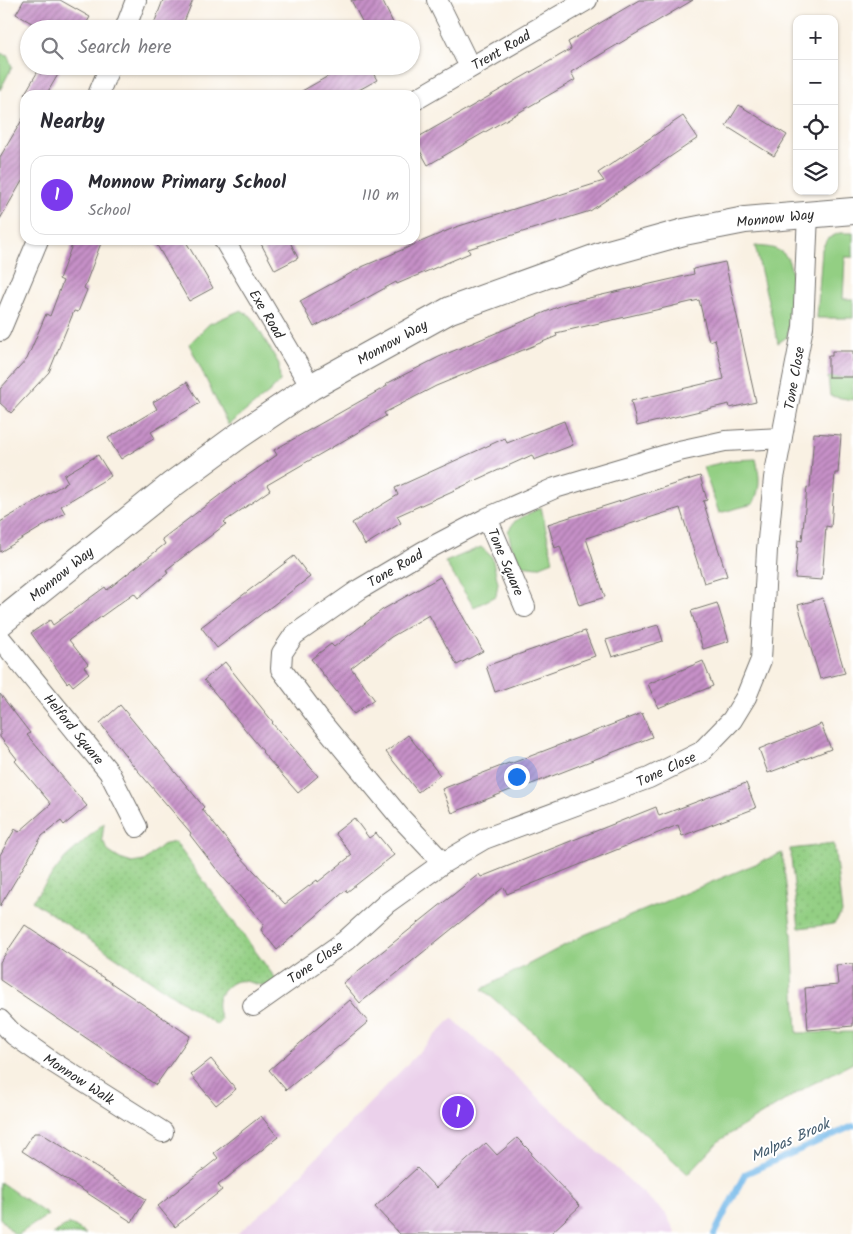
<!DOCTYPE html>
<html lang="en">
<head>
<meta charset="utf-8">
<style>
  :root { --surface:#fff; --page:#f7f7f7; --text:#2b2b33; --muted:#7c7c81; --line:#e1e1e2; --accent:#7c3aed }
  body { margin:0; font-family:Kalam,sans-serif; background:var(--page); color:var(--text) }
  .controls { position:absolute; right:15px; top:15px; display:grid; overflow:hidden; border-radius:10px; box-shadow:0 1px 4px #0004 }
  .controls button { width:45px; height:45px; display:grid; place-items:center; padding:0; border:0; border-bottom:1px solid var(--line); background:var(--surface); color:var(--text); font:25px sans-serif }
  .you { position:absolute; left:516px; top:776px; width:18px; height:18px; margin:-12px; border:4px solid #fff; border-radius:50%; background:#1a73e8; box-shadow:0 0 0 8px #1a73e833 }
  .badge { display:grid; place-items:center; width:32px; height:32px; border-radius:50%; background:var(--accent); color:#fff; font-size:16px; font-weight:700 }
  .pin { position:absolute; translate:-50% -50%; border:2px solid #fff; box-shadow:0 1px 5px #0006 }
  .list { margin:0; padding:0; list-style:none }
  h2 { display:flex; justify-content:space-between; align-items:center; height:65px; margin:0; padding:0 20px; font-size:21px }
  h2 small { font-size:16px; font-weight:400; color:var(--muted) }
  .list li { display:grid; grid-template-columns:32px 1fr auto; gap:15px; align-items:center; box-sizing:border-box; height:80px; margin:0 10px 10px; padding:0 10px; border:1px solid var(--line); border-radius:15px }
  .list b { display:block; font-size:19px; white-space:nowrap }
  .list p { margin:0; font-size:16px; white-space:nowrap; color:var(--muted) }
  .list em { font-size:16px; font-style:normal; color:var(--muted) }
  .icon { flex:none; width:28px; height:28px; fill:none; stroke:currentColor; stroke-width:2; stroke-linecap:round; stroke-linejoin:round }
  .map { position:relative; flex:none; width:853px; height:1234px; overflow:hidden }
  .search { position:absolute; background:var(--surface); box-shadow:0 1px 4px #0004; left:20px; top:20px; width:400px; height:55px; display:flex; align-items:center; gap:12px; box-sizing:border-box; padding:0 18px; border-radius:28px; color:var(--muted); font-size:19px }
  .panel { position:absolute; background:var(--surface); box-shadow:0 1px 4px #0004; left:20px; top:90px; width:400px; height:155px; border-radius:15px }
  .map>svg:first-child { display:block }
  .built { fill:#ebd1eb }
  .grass { fill:#93cf83; stroke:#5f7d57 }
  .park { fill:url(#park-dots); stroke:#5f7d57 }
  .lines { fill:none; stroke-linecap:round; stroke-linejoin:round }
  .stream { stroke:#72b8e9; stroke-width:6 }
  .building { fill:url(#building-hatch) }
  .minor-casing { stroke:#73706b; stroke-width:22 }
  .tertiary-casing { stroke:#73706b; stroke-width:28 }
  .minor { stroke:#fff; stroke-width:20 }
  .tertiary { stroke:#fff; stroke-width:26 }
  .labels { text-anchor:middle; stroke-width:4; stroke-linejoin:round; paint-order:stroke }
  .street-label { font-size:14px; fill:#2b2b2b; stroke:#fff }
  .water-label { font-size:15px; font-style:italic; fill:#445c6e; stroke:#fff }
</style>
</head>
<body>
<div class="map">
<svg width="853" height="1234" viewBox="0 0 853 1234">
  <defs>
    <pattern id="park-dots" width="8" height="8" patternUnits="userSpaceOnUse" patternTransform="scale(1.25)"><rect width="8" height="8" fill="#93cf83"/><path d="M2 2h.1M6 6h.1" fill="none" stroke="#7fb271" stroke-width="1.8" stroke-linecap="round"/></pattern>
    <pattern id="building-hatch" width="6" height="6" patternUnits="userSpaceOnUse" patternTransform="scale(1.25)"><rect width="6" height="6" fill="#c690c7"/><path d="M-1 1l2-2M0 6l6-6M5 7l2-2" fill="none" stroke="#a176a2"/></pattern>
  </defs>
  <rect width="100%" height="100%" fill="#fff"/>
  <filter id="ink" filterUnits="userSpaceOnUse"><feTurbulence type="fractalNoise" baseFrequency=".02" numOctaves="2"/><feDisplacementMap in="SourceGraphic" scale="10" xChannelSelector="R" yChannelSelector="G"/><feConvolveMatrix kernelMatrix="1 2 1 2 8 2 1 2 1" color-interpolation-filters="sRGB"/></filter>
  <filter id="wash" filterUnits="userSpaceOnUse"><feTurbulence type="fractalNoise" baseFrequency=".0096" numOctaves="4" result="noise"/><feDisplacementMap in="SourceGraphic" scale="20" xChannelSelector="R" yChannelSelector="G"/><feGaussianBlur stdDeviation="1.12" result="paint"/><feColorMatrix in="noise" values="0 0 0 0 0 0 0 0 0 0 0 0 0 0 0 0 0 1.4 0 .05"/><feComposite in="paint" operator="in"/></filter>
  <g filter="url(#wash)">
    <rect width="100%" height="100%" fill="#f9f1e3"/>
    <path class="built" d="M452 1018 666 1214 676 1234H237L270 1206Z"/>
    <path class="grass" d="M0 53 8 56 12 67 0 90Z
      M839 233H853V257H845L843 299H853V318H817L822 249 827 239Z
      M755 246C766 247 776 247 784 254 799 268 790 319 787 337L778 343Z
      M241 310 251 316 279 364 280 381 270 392 228 425 189 344 209 324Z
      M828 377H853V400L830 396Z
      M756 459C760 475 761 489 753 504L719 513 703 467 733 460Z
      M541 507 553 561 538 567 520 565 511 544 508 531 515 521Z
      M481 547 492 557 498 583 496 596 474 607 445 562Z
      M782 853 792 934 797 1033 853 1032V1063L810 1085 720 1140 688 1174 551 1047 482 989 584 935Z
      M0 1182 48 1215 19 1234H14L0 1218Z
      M70 1224 86 1234H52Z"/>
    <path class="park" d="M104 823 102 839 109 852 120 859 132 863 144 861 162 845 175 842 281 986C276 986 270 987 265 986 246 983 238 973 222 992 216 999 217 1010 221 1019L217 1025 32 901 65 858Z
      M834 844 842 913 834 924 799 928 790 849Z"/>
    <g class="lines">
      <path class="stream" d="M714 1234 745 1174 853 1126"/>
    </g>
    <g id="blocks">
      <path class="building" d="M24 0H60L90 17 83 29H42L16 14Z
        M163 0H193L181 29H152Z
        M351 0H382L396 29H366Z
        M639 0H693L571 72 575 80 428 165 415 142V139L571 49 568 42Z
        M41 66H63L46 95H24Z
        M346 66H369L377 80 350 95H295Z
        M739 105 787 135 774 156 726 126Z
        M25 115V176L0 219V157Z
        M683 116 698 138 590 211 468 249 470 253 397 284 396 282 314 327 300 301 364 266 456 227 604 181 598 173Z
        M74 240H92L101 243 84 288 87 290 78 312 74 311 49 372 11 413 0 403V389L27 359 46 314 50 316 63 281 59 279Z
        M154 240H185L213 288 189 301Z
        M259 240H289L298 258 275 270Z
        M725 262 756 402 730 408 729 404 637 426 631 401 724 379 715 339 709 341 699 300 556 333 557 336 436 386 384 413 386 416 267 485 270 490 224 522 226 524 166 570 168 573 138 598 134 593 69 640 88 664 84 667 89 673 73 686 69 681 67 683 31 633 50 620 53 625 105 587 107 590 165 544 162 539 225 491 277 455 274 450 387 386 386 384 439 357 567 303 694 274 693 269Z
        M832 351H853V377H828V356H832Z
        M187 382 200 403 151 432 155 438 121 459 108 438 157 409 153 402Z
        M564 421 573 445 534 460 532 455 397 516 401 523 365 545 352 523 398 495 395 488 505 438 507 443Z
        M814 433 841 435 838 473H835L831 527 826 526 822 580 795 578 798 540 802 541 807 487 810 488Z
        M98 455 111 476 61 506 65 513 0 552V522L68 482 64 475Z
        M700 476 707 500 703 501 727 576 704 583 680 508 586 538 605 597 579 605 560 546 555 548 548 524Z
        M294 556 310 577 217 648 201 627Z
        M440 577 483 651 457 665 429 615 391 637 351 668 374 699 354 714 311 659 331 644 334 647 382 610Z
        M823 598 845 673 820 679 798 605Z
        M717 603 729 641 703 649 691 611Z
        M658 625 663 641 612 657 606 640Z
        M585 631 595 656 495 692 486 666Z
        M703 661 713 686 658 708 648 684Z
        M225 662 273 722 272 723 318 776 298 793 262 752 263 751 204 680Z
        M0 694 30 733 27 735 87 806 64 825 61 821 42 836 0 906V855L15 829 19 832 51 804 15 761 17 759 0 737Z
        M120 705 204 807 202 809 238 854 285 904 317 880 318 882 352 855 335 833 354 818 369 838 376 833 394 855 347 892 346 890 277 950 261 930 264 924 221 875 190 835 191 833 133 765 100 723Z
        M642 713 652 737 529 785 528 783 452 813 442 789 509 763 510 764Z
        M821 724 831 749 768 773 759 749Z
        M408 735 440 775 418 792 386 752Z
        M746 783 756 808 682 836 678 825 507 894 504 887 360 1003 343 983 479 874 481 877 656 807 659 816Z
        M25 925 190 1036 156 1085 0 980V962Z
        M853 964V1026L808 1030 805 988 838 985 836 965Z
        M350 1000 368 1022 286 1090 269 1070Z
        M211 1059 236 1089 216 1105 191 1075Z
        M261 1116 278 1137 218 1185 222 1190 175 1227 158 1206 218 1158 214 1153Z
        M34 1133H41L146 1199 132 1222 22 1151Z
        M517 1138 532 1153 531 1155 580 1206 550 1234H400L375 1207 417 1168 436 1188 486 1143 497 1155Z"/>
    </g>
  </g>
  <g filter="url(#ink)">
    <use href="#blocks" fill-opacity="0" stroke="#73706b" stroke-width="1"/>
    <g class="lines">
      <g class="minor-casing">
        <path id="minor" d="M437 0 470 67
          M125 29 136 0
          M98 95 110 66
          M415 100 587 0
          M224 240 311 387
          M0 331 38 240
          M487 518 525 607
          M0 638 109 772 137 827
          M443 863 399 816 318 718 281 669 282 653 294 635 360 589 424 551 487 518 555 488 679 451 725 441 782 438
          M253 1006 345 941 387 903 443 863 484 839 649 778 701 752 732 720 746 697 761 660 767 550 774 478 803 327 808 214
          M0 1020 14 1035 51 1061 163 1132"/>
      </g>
      <g class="tertiary-casing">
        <path id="tertiary" d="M0 623 173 484 237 437 311 387 450 310 605 254 684 232 745 220 853 211"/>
      </g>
      <use href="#minor" class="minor"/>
      <use href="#tertiary" class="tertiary"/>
    </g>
  </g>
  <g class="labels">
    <g class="street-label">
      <text transform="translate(501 50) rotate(-30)" y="5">Trent Road</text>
      <text transform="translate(775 218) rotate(-6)" y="5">Monnow Way</text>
      <text transform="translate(267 314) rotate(59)" y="5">Exe Road</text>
      <text transform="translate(392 342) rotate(-29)" y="5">Monnow Way</text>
      <text transform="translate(794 378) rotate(-80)" y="5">Tone Close</text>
      <text transform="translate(506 562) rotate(67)" y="5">Tone Square</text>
      <text transform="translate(395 568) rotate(-30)" y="5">Tone Road</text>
      <text transform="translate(61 574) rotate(-39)" y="5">Monnow Way</text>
      <text transform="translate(74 729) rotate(51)" y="5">Helford Square</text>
      <text transform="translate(666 769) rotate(-25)" y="5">Tone Close</text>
      <text transform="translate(315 962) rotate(-35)" y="5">Tone Close</text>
      <text transform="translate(79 1079) rotate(33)" y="5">Monnow Walk</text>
    </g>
    <g class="water-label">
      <text transform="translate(790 1140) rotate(-24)" y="5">Malpas Brook</text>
    </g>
  </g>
</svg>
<div class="controls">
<button>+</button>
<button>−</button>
<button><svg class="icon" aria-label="locate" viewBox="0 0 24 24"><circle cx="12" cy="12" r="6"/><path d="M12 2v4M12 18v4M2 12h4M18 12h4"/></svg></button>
<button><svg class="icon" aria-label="layers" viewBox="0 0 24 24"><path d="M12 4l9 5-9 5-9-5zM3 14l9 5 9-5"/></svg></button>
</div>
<div class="you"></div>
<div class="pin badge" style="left:458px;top:1112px">1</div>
<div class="search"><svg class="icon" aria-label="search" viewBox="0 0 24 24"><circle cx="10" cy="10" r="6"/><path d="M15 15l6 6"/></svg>Search here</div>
<section class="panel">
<h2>Nearby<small></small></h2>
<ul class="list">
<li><span class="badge">1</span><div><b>Monnow Primary School</b><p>School</p></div><em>110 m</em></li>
</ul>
</section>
</div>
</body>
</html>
